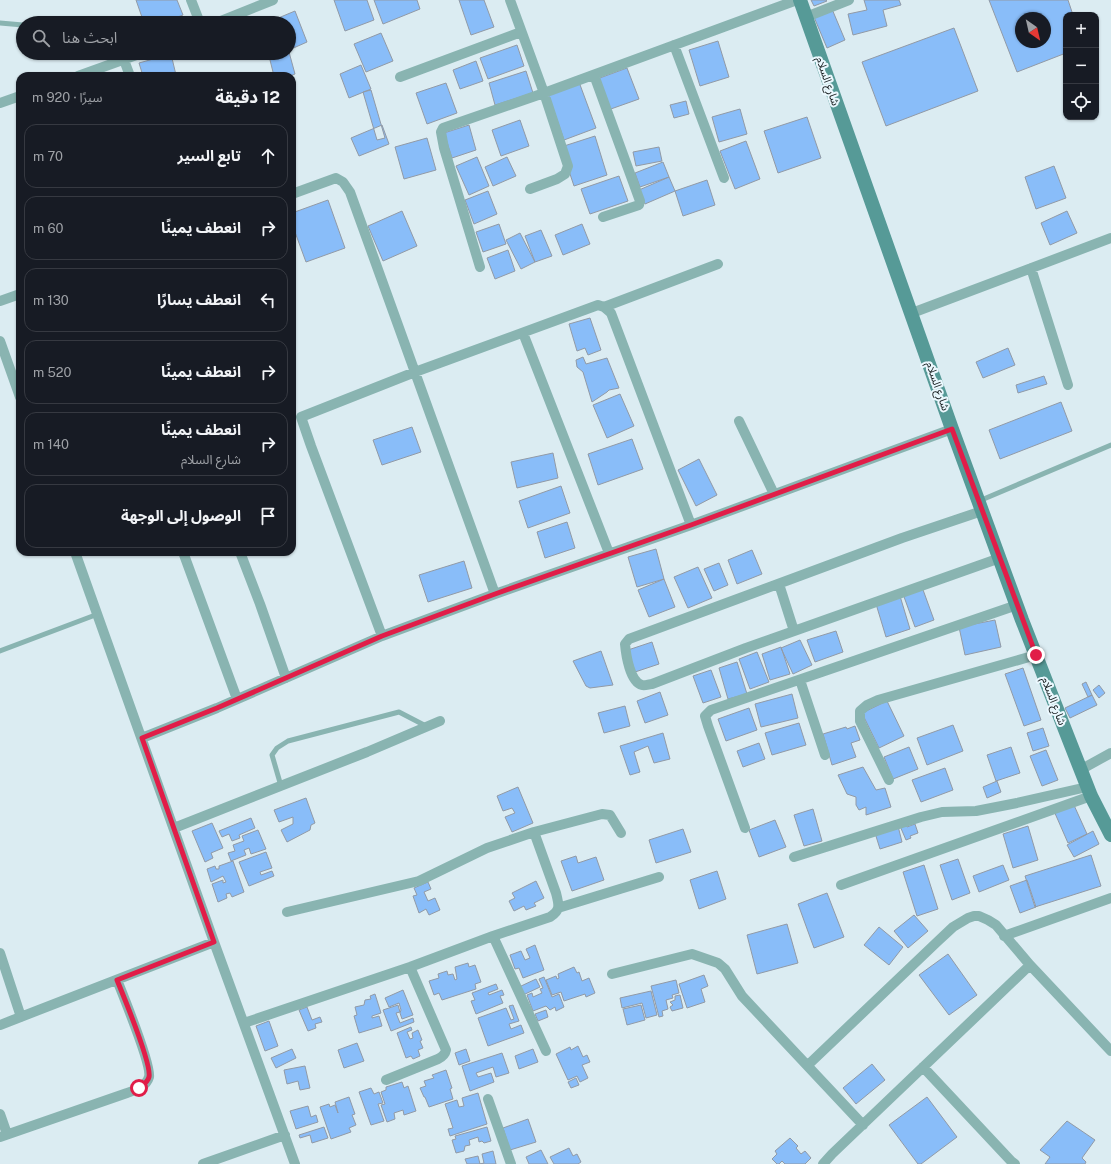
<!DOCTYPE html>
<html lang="ar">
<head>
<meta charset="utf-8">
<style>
  :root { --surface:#171b24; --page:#242831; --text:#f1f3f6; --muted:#9ea1a6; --line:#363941 }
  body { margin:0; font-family:"Public Sans","Noto Sans Arabic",sans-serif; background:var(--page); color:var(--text); direction:rtl }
  .controls { position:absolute; right:12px; top:12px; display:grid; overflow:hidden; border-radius:8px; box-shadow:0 1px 3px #0004 }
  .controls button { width:36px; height:36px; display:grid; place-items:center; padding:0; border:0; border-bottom:1px solid var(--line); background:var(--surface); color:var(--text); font:20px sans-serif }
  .compass { position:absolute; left:1015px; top:12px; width:36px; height:36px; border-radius:50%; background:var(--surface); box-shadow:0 1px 3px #0004; rotate:146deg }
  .stop { position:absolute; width:12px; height:12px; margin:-9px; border:3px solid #e11d48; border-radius:50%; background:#fff }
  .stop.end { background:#e11d48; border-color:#fff; box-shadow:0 1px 4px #0008 }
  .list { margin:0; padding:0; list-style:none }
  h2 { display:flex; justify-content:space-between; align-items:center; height:52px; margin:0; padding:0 16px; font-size:17px }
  h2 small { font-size:13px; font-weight:400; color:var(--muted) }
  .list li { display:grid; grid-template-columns:26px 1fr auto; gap:12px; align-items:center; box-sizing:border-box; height:64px; margin:0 8px 8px; padding:0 8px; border:1px solid var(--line); border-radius:12px }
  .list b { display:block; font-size:15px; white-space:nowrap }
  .list p { margin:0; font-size:13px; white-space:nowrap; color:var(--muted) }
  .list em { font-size:13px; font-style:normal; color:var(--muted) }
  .icon { flex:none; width:22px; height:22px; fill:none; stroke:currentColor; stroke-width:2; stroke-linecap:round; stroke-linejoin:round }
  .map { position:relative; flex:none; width:1111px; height:1164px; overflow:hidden; direction:ltr }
  .search { position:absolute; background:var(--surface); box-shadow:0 1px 3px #0004; left:16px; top:16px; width:280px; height:44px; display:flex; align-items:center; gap:10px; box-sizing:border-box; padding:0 14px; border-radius:22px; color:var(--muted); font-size:15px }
  .panel { position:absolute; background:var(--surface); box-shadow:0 1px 3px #0004; left:16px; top:72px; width:280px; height:484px; border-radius:12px; direction:rtl }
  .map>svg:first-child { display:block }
  .building { fill:#89bdf9; stroke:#919aa6; fill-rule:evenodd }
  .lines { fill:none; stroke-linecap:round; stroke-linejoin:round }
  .service { stroke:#89b4b1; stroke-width:5 }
  .minor { stroke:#89b4b1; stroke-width:10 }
  .secondary { stroke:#569a97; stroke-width:14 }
  .route { stroke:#e11d48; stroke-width:5 }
  .labels { text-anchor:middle; stroke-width:4; stroke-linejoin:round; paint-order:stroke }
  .street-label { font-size:11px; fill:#161c1e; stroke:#ebf8fe }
</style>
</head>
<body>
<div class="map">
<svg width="1111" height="1164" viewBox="0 0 1111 1164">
  <rect width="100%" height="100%" fill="#dbecf2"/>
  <path class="building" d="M136 0H177L183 15 162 23H144Z
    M334 0H367L374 20 345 31Z
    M374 0H417L420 9 383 24Z
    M459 0H484L494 27 471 35Z
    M811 0H826L827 1 814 6Z
    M864 0H899L901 5 883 10 887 26 853 35 848 14 867 10Z
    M989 0H1068L1073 15H1066V53L1017 72ZM1021 18H1045V42H1021Z
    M832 9 845 40 827 48 814 17Z
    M295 11 307 42 289 50V23H271V21Z
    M954 28 978 91 886 126 862 62Z
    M381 33 393 61 366 72 354 44Z
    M718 41 729 77 700 86 689 50Z
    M517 45 524 66 488 79 480 58Z
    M289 52 295 74 290 76H274L269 56 278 53H289Z
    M171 54 176 75 173 76H143L139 63Z
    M476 61 483 81 460 89 453 70Z
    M361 65 371 89 349 98 340 74Z
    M627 68 639 99 608 110 597 79Z
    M526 71 533 93 495 105 489 83Z
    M579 82 596 128 564 140 548 94Z
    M446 83 457 113 427 124 416 93Z
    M371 90 385 138 377 140 363 92Z
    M686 101 689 114 674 118 670 105Z
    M740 109 747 134 719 142 712 117Z
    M807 117 821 158 778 173 764 131Z
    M520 120 529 146 501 156 492 130Z
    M382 125 389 144 359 156 351 138Z
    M469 125 476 150 452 158 444 133Z
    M595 136 607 175 574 186 561 147Z
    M427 138 436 170 404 179 395 147Z
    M746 141 760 179 735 189 720 151Z
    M659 147 662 161 636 166 633 152Z
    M477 157 489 186 469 195 456 166Z
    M507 157 516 176 493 186 485 167Z
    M663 162 669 177 640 187 635 173Z
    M1054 166 1066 198 1036 209 1025 177Z
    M619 176 628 201 590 214 581 189Z
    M669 177 675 191 645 204 639 190Z
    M707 180 715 205 683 216 675 191Z
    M488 191 497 214 474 224 465 200Z
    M328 200 345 248 306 262 292 224V213Z
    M402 211 417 246 383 261 368 226Z
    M1067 211 1077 233 1050 245 1041 223Z
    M499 224 506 244 483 252 476 232Z
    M582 224 590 244 563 255 555 235Z
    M541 230 552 256 535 262 525 236Z
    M520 233 535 262 521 269 506 240Z
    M508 250 515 271 495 279 487 258Z
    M590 318 601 350 588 355 585 348 577 351 569 324Z
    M1008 348 1015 365 983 378 976 362Z
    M583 357 586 364 607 358 619 388 609 390 607 392 592 402 583 372 577 367 576 360Z
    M1044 376 1047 384 1018 393 1016 385Z
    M620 394 634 426 607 438 593 405Z
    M1061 402 1072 431 1000 459 989 430Z
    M412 427 421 452 382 465 373 440Z
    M632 439 643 469 598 485 588 454Z
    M553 453 558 478 517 488 511 462Z
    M699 459 717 495 696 506 678 470Z
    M561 486 570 513 528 528 519 501Z
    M567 522 575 548 545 558 537 532Z
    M656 549 664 579 637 587 628 557Z
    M752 550 762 574 737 584 728 560Z
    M464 561 472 588 428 602 419 575Z
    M719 563 728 585 714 591 704 569Z
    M698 567 712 598 688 608 674 577Z
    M664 579 675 607 649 617 638 590Z
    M922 587 934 620 915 627 903 594Z
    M900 596 910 629 886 637 876 604Z
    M995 620 1001 647 965 655 959 627Z
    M836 631 843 652 815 662 807 640Z
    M800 640 812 665 793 674 781 648Z
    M652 642 659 664 635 672 628 650Z
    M781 647 790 674 770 680 762 654Z
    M601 651 613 685 590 688 586 686 573 661Z
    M757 652 769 682 750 689 739 659Z
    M737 662 747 694 728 699 719 668Z
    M1023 668 1041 720 1024 726 1005 674Z
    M711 670 721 697 703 703 693 676Z
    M1086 682 1092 695 1088 697 1082 684Z
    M1099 685 1105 693 1099 698 1093 690Z
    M660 692 668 715 645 723 637 701Z
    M792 694 798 718 761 727 755 704Z
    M1092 695 1097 705 1070 718 1065 708Z
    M887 701 904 736 879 748 862 713Z
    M625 706 630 726 604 733 598 713Z
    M749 708 757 730 726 741 718 719Z
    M799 723 806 745 772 755 765 733Z
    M953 725 963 751 927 765 917 738Z
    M855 726 860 740 851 743 856 757 832 765 823 734 846 727 847 729Z
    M1043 728 1049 746 1033 751 1027 733Z
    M663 733 670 759 654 763 648 746 634 752 640 772 630 775 620 746Z
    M759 743 765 759 743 767 737 751Z
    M909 747 918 769 893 779 884 757Z
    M1011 747 1020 773 996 781 987 755Z
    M1046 750 1058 780 1042 786 1030 756Z
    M863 767 876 790 885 788 891 807 866 815V807L859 810 856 805V797L847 794 838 775Z
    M945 768 953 790 921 802 912 780Z
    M997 781 1001 792 987 798 983 787Z
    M518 787 533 823 512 832 505 817 515 813 512 808 503 811 497 796Z
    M306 798 315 823 311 825 310 830 287 842 281 830 293 824V817L279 822 274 810Z
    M1073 803 1087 834 1068 843 1054 811Z
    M813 809 822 841 804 846 794 815Z
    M251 818 255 828 239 835 240 838 232 841 229 834 222 837 219 831Z
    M775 820 786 847 759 857 749 830Z
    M212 823 223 848 211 853 213 858 205 862 192 831Z
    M906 824 907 827 915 824 918 833 910 836 911 838 906 840 900 826Z
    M898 826 902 842 880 849 875 833Z
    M1028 826 1038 860 1013 868 1003 834Z
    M683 829 691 852 656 863 649 840Z
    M258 830 266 849 251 854 249 848 244 850 246 855 231 861 228 853 235 851 233 845 244 841 242 836Z
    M1093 831 1099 844 1074 857 1067 845Z
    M266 852 272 868 260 872 261 875 272 871 274 876 249 886 239 862Z
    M1091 855 1101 886 1035 907 1025 876Z
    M576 856 578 863 596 857 604 880 572 891 561 861Z
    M958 859 970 893 952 900 940 865Z
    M233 861 244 892 232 897 230 893 226 894 227 898 218 902 212 884 223 880V883L226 882 223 876 211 882 207 869 215 866 216 869H219V866Z
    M924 865 938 909 917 916 903 872Z
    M1003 865 1009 880 979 892 973 876Z
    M717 871 726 899 699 909 690 880Z
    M1027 880 1036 907 1020 913 1010 886Z
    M536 881 544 898 534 903 536 906 526 910 524 906 514 911 509 901 515 898 512 893Z
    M428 882 431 889 424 892 428 901 435 898 440 910 429 915 426 909 419 913 413 896 417 895 414 888Z
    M827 893 844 937 814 948 798 904Z
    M914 915 928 931 908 948 894 931Z
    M787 924 798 963 757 974 747 935Z
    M879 927 903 947 889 965 864 945Z
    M535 945 544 970 523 978 519 968 515 969 510 955 521 951 525 960 530 958 526 949Z
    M948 954 977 995 949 1015 919 975Z
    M468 963 469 967 475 965 481 982 475 984 476 989 442 1000 439 993 434 995 429 981 439 978 438 974 447 971 448 975 453 974 455 980 457 979 455 967Z
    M574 967 577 973 579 972 582 981 589 978 595 993 586 997 585 994 564 1001 561 992 552 995 546 980 556 976 557 979 559 978 558 974Z
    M704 975 708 986 701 989 705 1002 687 1008 679 984Z
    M544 977 552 997 559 994 564 1007 556 1011 555 1007 550 1010 546 1006 533 1011 527 995 532 993 533 997 542 993 540 989 543 988 539 979Z
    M536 979 540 987 523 995 519 987Z
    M676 980 679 993 672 995 673 998 666 1000 668 1009 662 1011 663 1016 659 1017 651 986Z
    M496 984 498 989 488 993 489 995 502 990 504 995 500 996 503 1003 476 1014 471 1001 475 1000 472 993Z
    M403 990 413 1015 402 1019 400 1013 401 1010 399 1003 389 1007 385 998Z
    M651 991 657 1015 646 1018 642 1003 622 1008 620 998Z
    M375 994 381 1013 372 1016V1018L379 1016 382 1026 359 1033 354 1016 357 1015 355 1007 364 1005 365 1000 371 999 370 996Z
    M680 995 683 1008 672 1011 670 1007 673 1005 670 1002 675 1000V996Z
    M398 1005 400 1012 396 1013 400 1023 413 1018 414 1022 391 1031 383 1010Z
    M513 1005 519 1021 509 1024 511 1029 521 1025 524 1033 488 1046 478 1018 506 1008 511 1020 514 1019 509 1006Z
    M641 1005 645 1020 627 1025 623 1009Z
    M307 1007 312 1020 320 1017 322 1022 315 1024 316 1028 308 1031 299 1010Z
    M546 1010 548 1017 538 1021 535 1014Z
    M269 1021 278 1046 265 1051 256 1026Z
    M411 1027 412 1030 407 1032 410 1039 413 1038 412 1033 418 1030 422 1040 420 1041 423 1048 418 1050 420 1056 413 1059 411 1056 406 1058 397 1033Z
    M357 1043 364 1061 344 1068 338 1050Z
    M578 1046 583 1057 587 1055 590 1062 582 1065 588 1078 580 1082 577 1076 568 1080 556 1054 570 1047 571 1050Z
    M292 1049 296 1058 276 1068 271 1058Z
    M466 1049 470 1061 459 1065 455 1053Z
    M533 1049 538 1062 519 1069 515 1056Z
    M502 1053 509 1073 496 1077 493 1067 476 1073 478 1077 491 1073 494 1082 470 1091 462 1066Z
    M872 1064 885 1080 856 1104 843 1088Z
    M305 1066 310 1088 300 1090 298 1081 287 1084 284 1070Z
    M446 1070 452 1088 450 1089 453 1099 429 1107 425 1097H424L420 1088 426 1086 424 1081 434 1078 432 1075Z
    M576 1078 579 1085 571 1088 568 1082Z
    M402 1082 404 1088 408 1086 416 1111 404 1115 403 1110 394 1113 395 1119 387 1122 381 1105 385 1104 381 1092 386 1090V1087Z
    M371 1088 374 1094 379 1092 383 1103 378 1104 384 1121 371 1125 359 1092Z
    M478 1093 487 1124 450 1136 448 1129 453 1128 445 1104 457 1100 459 1107 464 1106 462 1098Z
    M349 1097 355 1114 352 1115 356 1125 349 1128 351 1132 331 1139 320 1107 329 1104 330 1107 335 1105 338 1113 335 1102Z
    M927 1097 957 1137 921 1164H918L889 1125Z
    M308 1106 311 1117 316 1115 318 1122 296 1129 290 1111Z
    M528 1119 536 1142 510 1150 503 1128Z
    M1067 1121 1095 1140 1082 1158 1086 1162 1085 1164H1045L1050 1157 1040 1150Z
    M324 1127 328 1138 312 1143 310 1135 300 1138 299 1135Z
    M487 1127 491 1141 484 1143 482 1141 479 1142 478 1137 469 1140 470 1145 465 1146 464 1151 456 1153 452 1140 456 1139 455 1136Z
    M790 1138 798 1146 796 1148 801 1154 805 1151 811 1158 805 1164H785L782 1161 779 1164H777L772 1159 777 1154 775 1151Z
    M569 1148 573 1156 577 1154 581 1162 578 1164H554L550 1157Z
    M541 1150 548 1164H529L526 1157Z
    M493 1151 496 1164H480L484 1163 482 1154Z
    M478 1156 480 1164H467L465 1159Z"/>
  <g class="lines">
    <path class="service" d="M0 23 23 25
      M979 501 1111 445
      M0 651 98 614
      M281 786 272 755 277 748 288 741 399 712 426 726"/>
    <path class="minor" d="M191 0 200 23
      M510 0 544 93 568 166 565 174 557 179 530 189
      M806 17 849 0
      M216 23 273 0
      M674 45 724 178
      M124 60 130 76
      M594 75 640 201 639 205 603 217
      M78 76 142 53
      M400 77 521 32
      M0 103 20 96
      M292 194 336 178 343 182 350 192 495 594
      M480 267 444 148 441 132 443 128 544 93 797 0
      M1031 268 1068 385
      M0 301 20 294
      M604 307 718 264
      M912 313 1111 238
      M523 333 609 553
      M0 341 20 397
      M739 421 774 494
      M982 511 902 538 629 639 625 644C626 655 630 682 642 685 645 686 649 684 652 684L746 648 1000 558
      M75 552 214 942 295 1164
      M183 552 237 699
      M240 552 260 604 286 678
      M779 584 794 631
      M382 636 311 446 301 417 415 372 598 305 604 307 611 313 691 525
      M800 680 825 755
      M142 738 217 708 382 636 495 594 691 525 952 429
      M1080 770 1111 753
      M889 780 860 721V711L867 705 878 700 1036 655
      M174 828 367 752 440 721
      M745 828 708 726 705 716 711 710 1017 605
      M534 832 602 814 610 815 621 833
      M794 857 921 817 942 812 976 811 1017 803 1087 787
      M841 885 1091 796
      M558 908 659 877
      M493 936 546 1051
      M1004 936 1111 898
      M0 953 21 1017
      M612 974 692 954 718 963 725 969 742 996 863 1125
      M244 1023 410 967 493 936 550 917C561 910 559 905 556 893L534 832 487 848 419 881 287 912
      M0 1025 214 942
      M808 1065 937 942 953 927 968 918 974 916H979L988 920 996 925 1030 965 1111 1051
      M923 1067 1011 1161 1015 1164
      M386 1080 438 1059C442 1057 445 1055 446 1050L410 967
      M488 1099 511 1164
      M0 1114 7 1134
      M0 1137 127 1093C135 1090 146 1087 149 1077 152 1066 123 995 117 980
      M203 1164 285 1135
      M823 1164 832 1154 1030 965"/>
    <path class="secondary" d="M800 0 952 429 1022 620 1091 796 1111 835"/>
  </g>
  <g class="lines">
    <path class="route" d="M139 1088C143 1085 148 1082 149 1077 152 1064 123 995 117 980L214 942 142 738 217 708 382 636 495 594 691 525 952 429 1036 655"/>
  </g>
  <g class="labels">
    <g class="street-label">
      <text transform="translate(828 81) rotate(71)" y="4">شارع السلام</text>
      <text transform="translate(938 386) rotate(71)" y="4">شارع السلام</text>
      <text transform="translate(1054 701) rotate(69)" y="4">شارع السلام</text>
    </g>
  </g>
</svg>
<div class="controls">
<button>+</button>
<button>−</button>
<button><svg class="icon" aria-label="locate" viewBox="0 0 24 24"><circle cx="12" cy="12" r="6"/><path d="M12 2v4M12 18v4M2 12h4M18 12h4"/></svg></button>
</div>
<svg class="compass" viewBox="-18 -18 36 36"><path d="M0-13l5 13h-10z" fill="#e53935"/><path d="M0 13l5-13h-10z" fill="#9ea1a6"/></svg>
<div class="stop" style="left:139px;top:1088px"></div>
<div class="stop end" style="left:1036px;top:655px"></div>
<div class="search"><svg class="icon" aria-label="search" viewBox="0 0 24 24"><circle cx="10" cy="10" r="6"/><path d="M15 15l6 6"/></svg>ابحث هنا</div>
<section class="panel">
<h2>12 دقيقة<small>سيرًا · 920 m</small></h2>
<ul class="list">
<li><svg class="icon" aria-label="ahead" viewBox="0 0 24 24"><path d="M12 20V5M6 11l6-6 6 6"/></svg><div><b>تابع السير</b></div><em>70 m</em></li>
<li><svg class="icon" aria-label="right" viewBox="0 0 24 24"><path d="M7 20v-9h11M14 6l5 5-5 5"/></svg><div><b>انعطف يمينًا</b></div><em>60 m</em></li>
<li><svg class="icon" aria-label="left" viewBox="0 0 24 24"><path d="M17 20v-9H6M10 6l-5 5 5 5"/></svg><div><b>انعطف يسارًا</b></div><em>130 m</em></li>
<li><svg class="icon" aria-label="right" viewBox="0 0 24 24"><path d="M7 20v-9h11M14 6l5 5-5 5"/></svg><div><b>انعطف يمينًا</b></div><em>520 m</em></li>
<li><svg class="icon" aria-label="right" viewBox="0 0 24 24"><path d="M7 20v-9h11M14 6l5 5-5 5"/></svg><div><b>انعطف يمينًا</b><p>شارع السلام</p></div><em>140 m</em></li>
<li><svg class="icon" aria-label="arrive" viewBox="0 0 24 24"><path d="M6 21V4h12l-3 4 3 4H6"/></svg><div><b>الوصول إلى الوجهة</b></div></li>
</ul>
</section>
</div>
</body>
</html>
